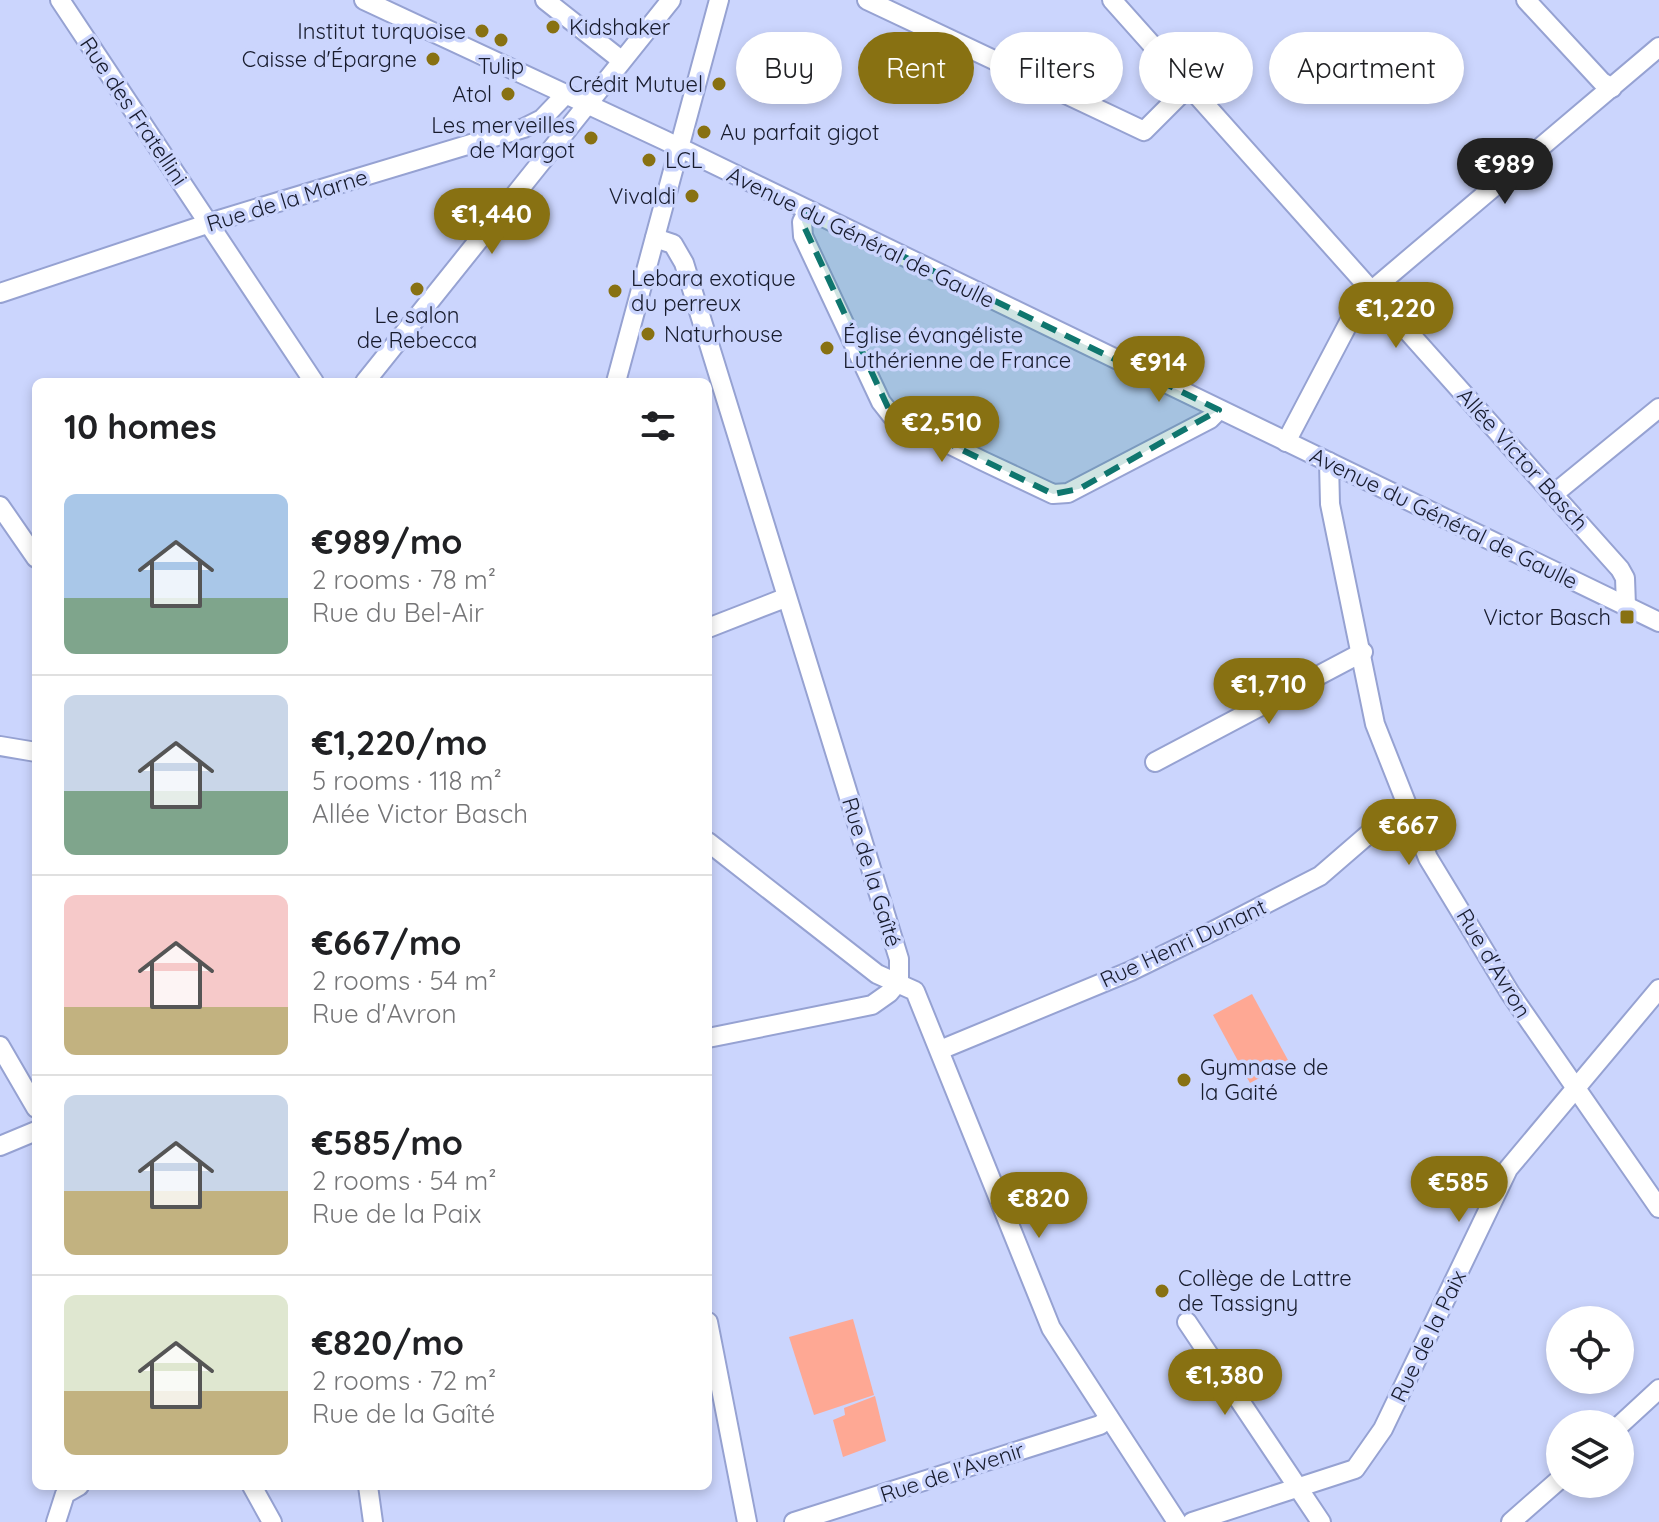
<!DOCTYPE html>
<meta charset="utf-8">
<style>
:root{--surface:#fff;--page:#f2f2f2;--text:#202124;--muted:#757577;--line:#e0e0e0;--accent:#887112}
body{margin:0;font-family:Quicksand,sans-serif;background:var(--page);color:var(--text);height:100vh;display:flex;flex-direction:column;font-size:30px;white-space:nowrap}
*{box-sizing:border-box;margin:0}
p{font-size:26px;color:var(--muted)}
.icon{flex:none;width:44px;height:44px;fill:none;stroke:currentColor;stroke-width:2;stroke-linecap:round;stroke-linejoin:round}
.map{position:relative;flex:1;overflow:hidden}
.details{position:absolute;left:32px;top:378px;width:680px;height:1112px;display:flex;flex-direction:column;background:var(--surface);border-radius:12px;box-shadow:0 4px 12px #0003}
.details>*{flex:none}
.guide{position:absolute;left:736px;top:32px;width:760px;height:72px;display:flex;gap:16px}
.buttons{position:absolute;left:1546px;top:1306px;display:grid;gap:16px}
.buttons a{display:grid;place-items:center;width:88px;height:88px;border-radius:50%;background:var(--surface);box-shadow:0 4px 12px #0003;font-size:40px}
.price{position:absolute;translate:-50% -68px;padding:0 18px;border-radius:28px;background:var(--accent);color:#fff;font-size:26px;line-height:52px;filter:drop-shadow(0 2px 4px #0008)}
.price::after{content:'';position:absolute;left:50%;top:48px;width:24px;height:18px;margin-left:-12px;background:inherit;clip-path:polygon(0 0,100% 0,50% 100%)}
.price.on{background:#222;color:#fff}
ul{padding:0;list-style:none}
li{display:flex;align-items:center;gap:24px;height:200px;padding:0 32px}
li+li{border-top:2px solid var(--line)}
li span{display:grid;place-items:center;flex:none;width:224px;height:160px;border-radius:12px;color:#555}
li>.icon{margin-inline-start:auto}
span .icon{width:96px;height:96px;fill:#fffc;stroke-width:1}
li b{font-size:34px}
h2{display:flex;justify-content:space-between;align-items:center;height:96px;padding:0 32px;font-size:34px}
.tag{padding:0 28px;border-radius:36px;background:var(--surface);box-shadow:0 4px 12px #0003;font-size:28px;line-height:72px}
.tag.on{background:var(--accent);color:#fff}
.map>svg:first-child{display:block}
.green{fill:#fea894}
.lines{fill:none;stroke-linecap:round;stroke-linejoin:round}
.minor-casing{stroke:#96a2d2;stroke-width:22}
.minor{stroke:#fff;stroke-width:18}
.marked{fill:#0f766e;fill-opacity:0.2;stroke:#0f766e;stroke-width:6;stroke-dasharray:16 10;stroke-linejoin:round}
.poi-dot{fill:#887112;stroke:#cbd5fd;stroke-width:3}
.labels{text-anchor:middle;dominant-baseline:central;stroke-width:7;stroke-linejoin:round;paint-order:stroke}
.poi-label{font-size:22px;fill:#171b2d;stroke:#cbd5fd;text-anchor:start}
.street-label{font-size:22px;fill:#171b2d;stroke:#cbd5fd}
</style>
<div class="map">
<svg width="1659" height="1522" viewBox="0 0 1659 1522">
<rect width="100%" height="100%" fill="#cbd5fd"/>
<g class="green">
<polygon points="1252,994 1289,1062 1250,1083 1213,1015"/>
<polygon points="853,1319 874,1395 814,1415 789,1337"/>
<polygon points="875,1396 886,1441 843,1457 833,1420 845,1415 844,1408"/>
</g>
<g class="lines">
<g class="minor-casing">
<g id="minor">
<polyline points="60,0 314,382"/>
<polyline points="364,0 664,140 1659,622"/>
<polyline points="545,0 621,60"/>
<polyline points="867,0 1144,131 1190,85"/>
<polyline points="1112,0 1620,569 1625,578 1626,606"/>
<polyline points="1526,0 1602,82 1612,88"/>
<polyline points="808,210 802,222 803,236 881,402 892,416 983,461 1053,494 1068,493 1210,419 1219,410"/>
<polyline points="655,238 673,244 684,263 899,959 899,981"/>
<polyline points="0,293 222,219 524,128 542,119 565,95"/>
<polyline points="365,382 671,0"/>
<polyline points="616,382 719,0"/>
<polyline points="1286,442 1357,307 1371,291 1659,47"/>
<polyline points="1329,462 1330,504 1375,724 1428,858 1510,993 1659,1208"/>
<polyline points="1555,493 1659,408"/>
<polyline points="0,506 36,558"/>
<polyline points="708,628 785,598"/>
<polyline points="0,746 36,752"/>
<polyline points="1155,762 1363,652"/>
<polyline points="708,842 877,974 915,991 1051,1328 1177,1522"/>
<polyline points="708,1038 872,1005 889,993 899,981"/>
<polyline points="0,1046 36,1108"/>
<polyline points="940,1050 1131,971 1217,929 1320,876 1379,825 1411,814"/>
<polyline points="0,1146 36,1131"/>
<polyline points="708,1322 747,1522"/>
<polyline points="1187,1322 1321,1522"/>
<polyline points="1620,1425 1659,1389"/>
<polyline points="252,1486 272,1522"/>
<polyline points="368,1486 373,1522"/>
<polyline points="56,1522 65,1494 79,1486"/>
<polyline points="794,1522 1100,1425 1109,1418"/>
<polyline points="1192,1522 1355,1469 1383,1429 1508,1169 1659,989"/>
<polyline points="1511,1522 1560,1479"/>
</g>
</g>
<use href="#minor" class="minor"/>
</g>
<path class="marked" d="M808,210l411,200 -140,79 -26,5 -161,-78 -90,-194z"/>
<g class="poi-dot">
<circle cx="553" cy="27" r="8"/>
<circle cx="482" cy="31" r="8"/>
<circle cx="501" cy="40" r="8"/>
<circle cx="433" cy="59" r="8"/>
<circle cx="719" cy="84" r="8"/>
<circle cx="508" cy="94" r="8"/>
<circle cx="704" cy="132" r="8"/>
<circle cx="591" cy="138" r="8"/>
<circle cx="649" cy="160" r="8"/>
<circle cx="692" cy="196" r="8"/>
<circle cx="417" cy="289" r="8"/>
<circle cx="615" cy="291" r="8"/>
<circle cx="648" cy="334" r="8"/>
<circle cx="827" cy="348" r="8"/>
<rect x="1619" y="609" width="16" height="16" rx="4"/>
<circle cx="1184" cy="1080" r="8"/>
<circle cx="1162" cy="1291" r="8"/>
</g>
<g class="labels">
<g class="poi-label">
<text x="569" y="27">Kidshaker</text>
<text x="466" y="31" text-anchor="end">Institut turquoise</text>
<text x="417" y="59" text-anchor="end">Caisse d'Épargne</text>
<text x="501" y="66" text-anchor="middle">Tulip</text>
<text x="703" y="84" text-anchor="end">Crédit Mutuel</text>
<text x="492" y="94" text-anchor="end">Atol</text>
<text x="575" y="125" text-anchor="end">Les merveilles<tspan x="575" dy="25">de Margot</tspan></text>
<text x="720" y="132">Au parfait gigot</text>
<text x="665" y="160">LCL</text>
<text x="676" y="196" text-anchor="end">Vivaldi</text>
<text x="631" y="278">Lebara exotique<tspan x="631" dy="25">du perreux</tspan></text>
<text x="417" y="315" text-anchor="middle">Le salon<tspan x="417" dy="25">de Rebecca</tspan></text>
<text x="664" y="334">Naturhouse</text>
<text x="843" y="335">Église évangéliste<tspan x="843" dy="25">Luthérienne de France</tspan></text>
<text x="1611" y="617" text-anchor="end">Victor Basch</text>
<text x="1200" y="1067">Gymnase de<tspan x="1200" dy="25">la Gaité</tspan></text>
<text x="1178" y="1278">Collège de Lattre<tspan x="1178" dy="25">de Tassigny</tspan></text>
</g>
<g class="street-label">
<text transform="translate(134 111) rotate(56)">Rue des Fratellini</text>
<text transform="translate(287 200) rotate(-17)">Rue de la Marne</text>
<text transform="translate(861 237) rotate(26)">Avenue du Général de Gaulle</text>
<text transform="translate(1523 459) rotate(48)">Allée Victor Basch</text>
<text transform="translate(1444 518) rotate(26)">Avenue du Général de Gaulle</text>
<text transform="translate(872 872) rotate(73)">Rue de la Gaîté</text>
<text transform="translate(1183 943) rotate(-25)">Rue Henri Dunant</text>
<text transform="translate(1494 963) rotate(59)">Rue d'Avron</text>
<text transform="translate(1428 1336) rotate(-64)">Rue de la Paix</text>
<text transform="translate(952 1472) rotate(-18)">Rue de l'Avenir</text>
</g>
</g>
</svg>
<div class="buttons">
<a><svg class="icon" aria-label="locate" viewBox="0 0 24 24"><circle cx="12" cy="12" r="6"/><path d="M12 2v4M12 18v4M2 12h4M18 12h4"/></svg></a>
<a><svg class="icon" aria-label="layers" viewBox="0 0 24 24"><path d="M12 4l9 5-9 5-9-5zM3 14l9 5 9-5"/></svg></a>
</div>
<b class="price on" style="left:1505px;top:206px">€989</b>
<b class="price" style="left:492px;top:256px">€1,440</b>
<b class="price" style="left:1396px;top:350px">€1,220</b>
<b class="price" style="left:1159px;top:404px">€914</b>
<b class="price" style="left:942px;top:464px">€2,510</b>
<b class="price" style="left:1269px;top:726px">€1,710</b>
<b class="price" style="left:1409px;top:867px">€667</b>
<b class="price" style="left:1459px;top:1224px">€585</b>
<b class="price" style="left:1039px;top:1240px">€820</b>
<b class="price" style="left:1225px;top:1417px">€1,380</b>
<div class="guide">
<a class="tag">Buy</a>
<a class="tag on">Rent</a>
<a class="tag">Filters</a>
<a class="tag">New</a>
<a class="tag">Apartment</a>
</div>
<section class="details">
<h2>10 homes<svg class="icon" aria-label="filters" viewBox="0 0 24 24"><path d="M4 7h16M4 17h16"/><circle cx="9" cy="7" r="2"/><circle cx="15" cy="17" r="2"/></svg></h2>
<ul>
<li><span style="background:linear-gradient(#a9c7e8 65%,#7fa58c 0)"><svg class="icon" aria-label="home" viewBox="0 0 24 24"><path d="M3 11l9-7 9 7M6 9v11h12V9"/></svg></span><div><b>€989/mo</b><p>2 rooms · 78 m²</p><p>Rue du Bel-Air</p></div></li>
<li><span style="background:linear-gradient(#c9d6e8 60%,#7fa58c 0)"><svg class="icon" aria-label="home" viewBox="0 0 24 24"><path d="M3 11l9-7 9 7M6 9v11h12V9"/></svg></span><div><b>€1,220/mo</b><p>5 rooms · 118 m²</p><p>Allée Victor Basch</p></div></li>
<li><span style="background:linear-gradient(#f6c9c9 70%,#c2b280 0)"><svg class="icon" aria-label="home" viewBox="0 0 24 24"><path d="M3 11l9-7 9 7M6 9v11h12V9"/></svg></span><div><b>€667/mo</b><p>2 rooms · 54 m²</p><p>Rue d'Avron</p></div></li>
<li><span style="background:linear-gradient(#c9d6e8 60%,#c2b280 0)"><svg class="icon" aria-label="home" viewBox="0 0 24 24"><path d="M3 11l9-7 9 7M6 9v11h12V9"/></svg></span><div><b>€585/mo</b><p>2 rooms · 54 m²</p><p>Rue de la Paix</p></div></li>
<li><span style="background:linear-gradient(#dfe7d0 60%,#c2b280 0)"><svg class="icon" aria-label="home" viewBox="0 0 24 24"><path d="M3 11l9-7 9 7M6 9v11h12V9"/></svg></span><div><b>€820/mo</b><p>2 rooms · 72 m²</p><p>Rue de la Gaîté</p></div></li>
</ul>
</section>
</div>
